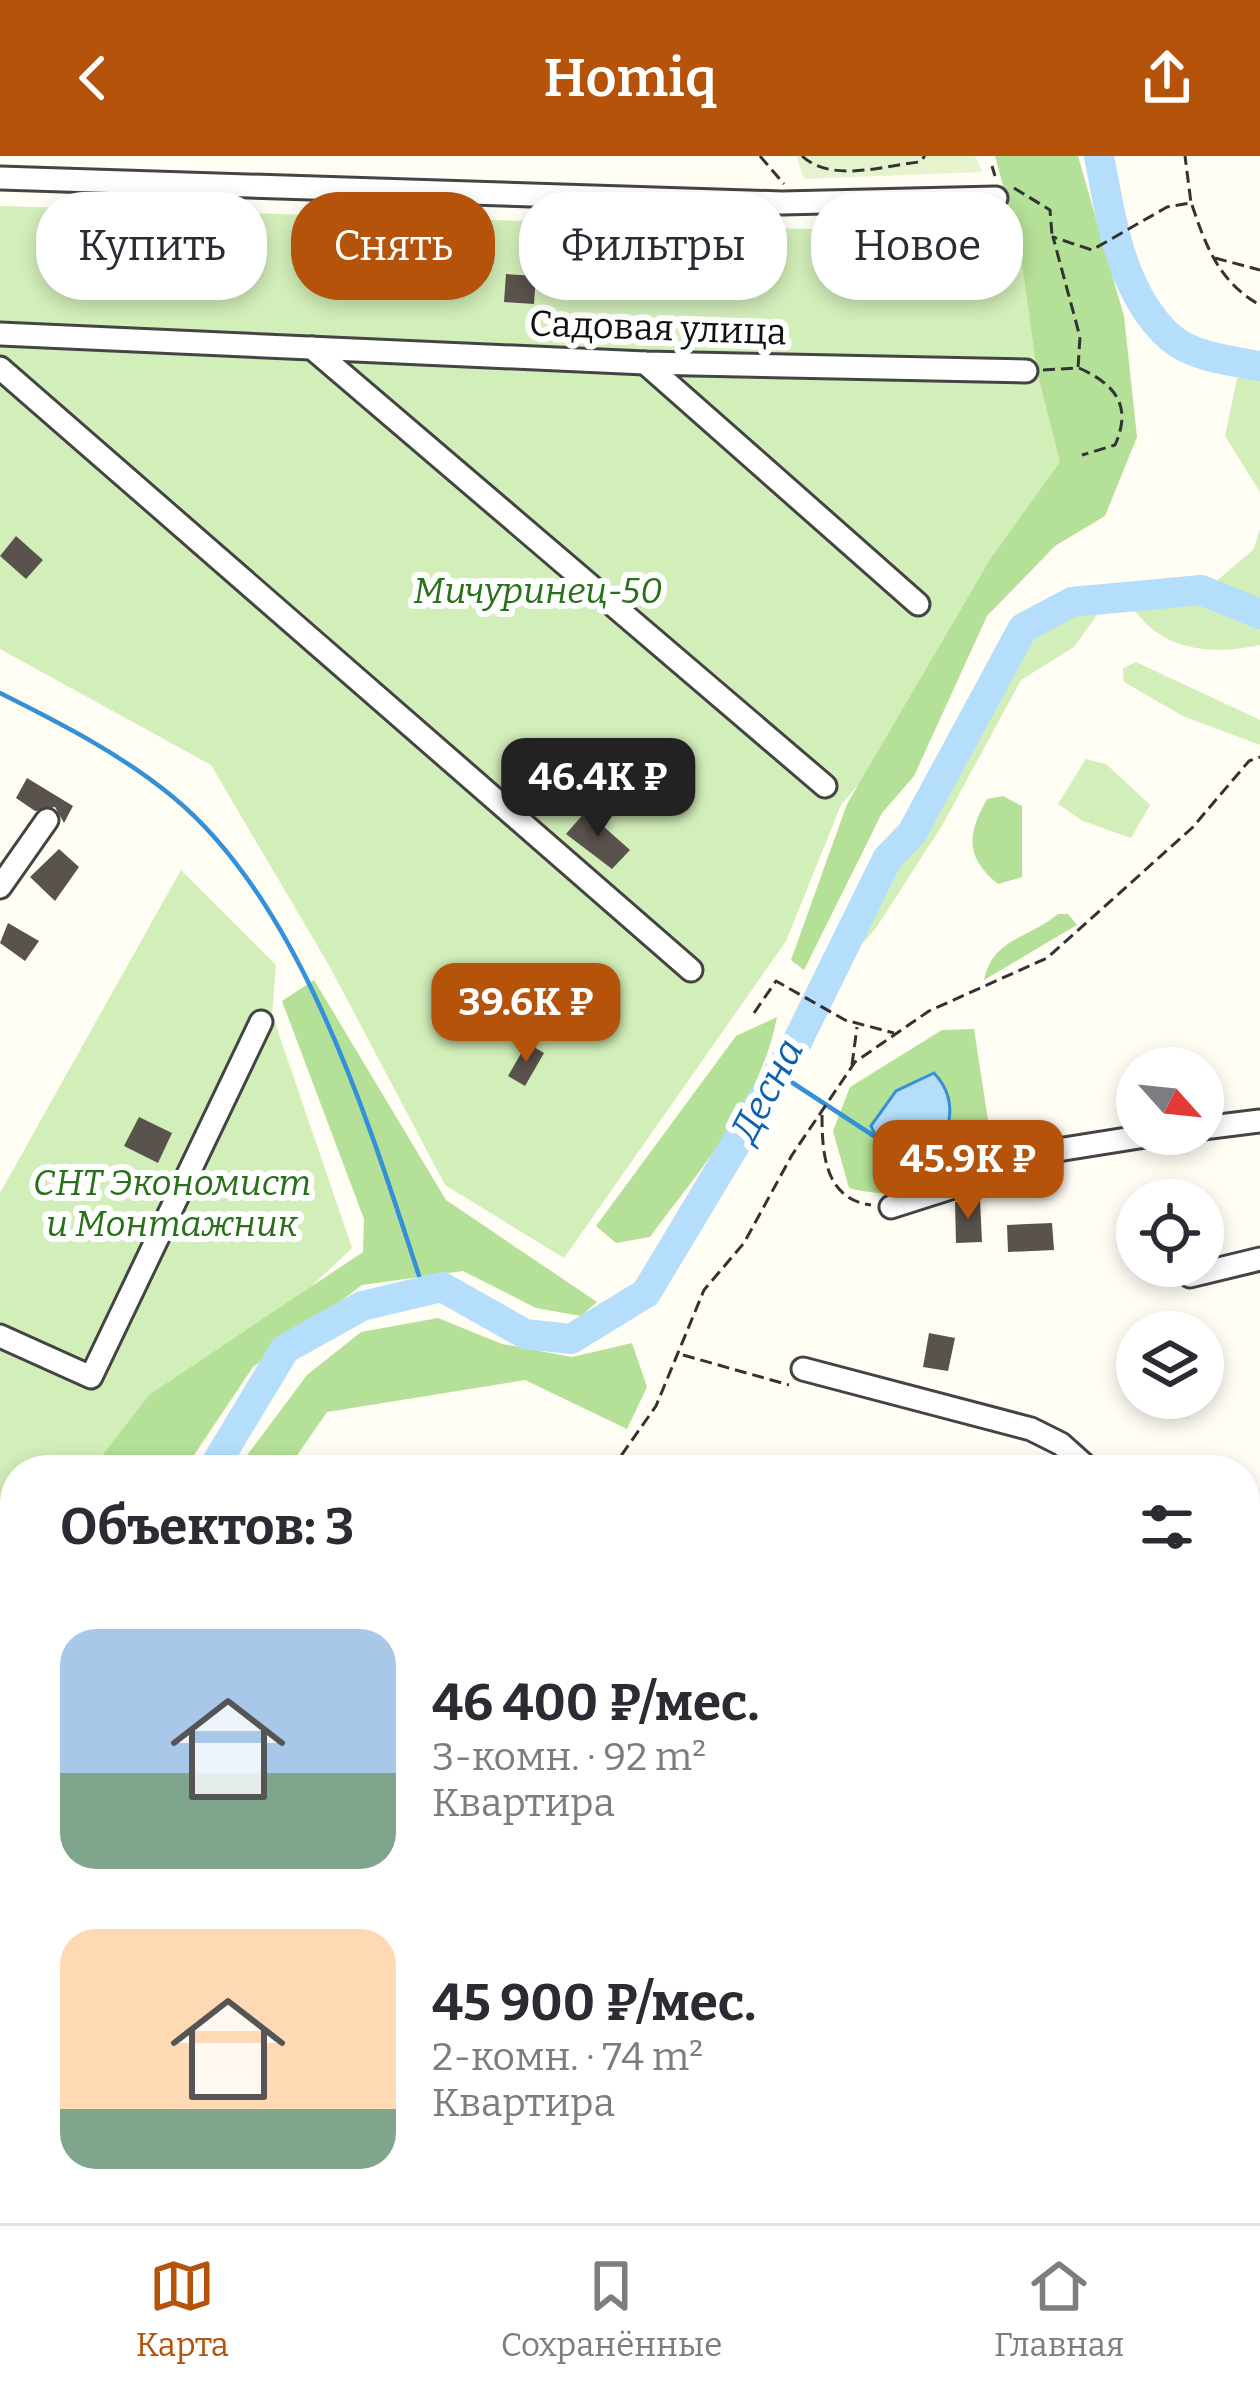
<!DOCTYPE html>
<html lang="ru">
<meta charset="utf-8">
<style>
:root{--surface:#fff;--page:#f2f2f3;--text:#2b2b33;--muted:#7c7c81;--line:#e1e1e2;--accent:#b45309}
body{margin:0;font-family:Bitter,serif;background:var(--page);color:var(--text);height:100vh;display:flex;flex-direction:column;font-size:45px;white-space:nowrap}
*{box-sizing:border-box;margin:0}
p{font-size:39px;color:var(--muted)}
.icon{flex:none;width:66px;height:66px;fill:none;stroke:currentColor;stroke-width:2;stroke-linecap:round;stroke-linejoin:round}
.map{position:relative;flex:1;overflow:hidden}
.panel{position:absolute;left:0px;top:1299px;width:1260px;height:768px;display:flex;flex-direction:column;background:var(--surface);border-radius:48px 48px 0 0;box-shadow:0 6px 18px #0003}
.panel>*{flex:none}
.guide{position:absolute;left:36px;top:36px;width:1188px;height:108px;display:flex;gap:24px}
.needle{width:78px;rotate:117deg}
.fabs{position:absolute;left:1116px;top:891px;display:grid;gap:24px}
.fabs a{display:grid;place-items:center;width:108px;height:108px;border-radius:50%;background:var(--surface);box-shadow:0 6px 18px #0003;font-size:60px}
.price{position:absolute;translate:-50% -102px;padding:0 27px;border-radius:24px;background:var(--accent);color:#fff;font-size:39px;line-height:78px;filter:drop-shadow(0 3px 6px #0008)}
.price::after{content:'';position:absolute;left:50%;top:72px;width:36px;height:27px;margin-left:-18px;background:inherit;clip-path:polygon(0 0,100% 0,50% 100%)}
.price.on{background:#222;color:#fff}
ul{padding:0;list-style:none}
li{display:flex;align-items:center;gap:36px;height:300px;padding:0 60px}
li span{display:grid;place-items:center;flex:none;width:336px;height:240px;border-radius:36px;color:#555}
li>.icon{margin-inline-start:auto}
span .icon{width:144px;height:144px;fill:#fffc;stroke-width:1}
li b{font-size:51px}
h2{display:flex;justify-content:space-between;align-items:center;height:144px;padding:0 60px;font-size:51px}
.tag{padding:0 42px;border-radius:48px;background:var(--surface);box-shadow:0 6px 18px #0003;font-size:42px;line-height:108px}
.tag.on{background:var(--accent);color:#fff}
header{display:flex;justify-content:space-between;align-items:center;height:156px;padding:0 60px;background:var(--accent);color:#fff;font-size:54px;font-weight:600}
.tabs{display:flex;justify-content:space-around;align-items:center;height:168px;border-top:3px solid var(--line);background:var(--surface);font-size:33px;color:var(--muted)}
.tabs a{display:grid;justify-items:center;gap:6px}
.tabs .on{color:var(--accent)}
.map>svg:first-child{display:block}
.green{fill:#d2eeb9}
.forest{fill:#b5e097}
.pitch{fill:#e5f4cc}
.water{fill:#b4defb;stroke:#3490d9;stroke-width:3}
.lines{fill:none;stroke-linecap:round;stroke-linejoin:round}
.stream{stroke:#3490d9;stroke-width:4.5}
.river{stroke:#b4defb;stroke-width:30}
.building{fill:#5a524c}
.minor-casing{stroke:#444;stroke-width:27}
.path{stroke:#333;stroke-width:3;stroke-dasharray:12 6;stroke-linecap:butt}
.minor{stroke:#fff;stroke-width:21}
.labels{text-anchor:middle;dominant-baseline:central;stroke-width:12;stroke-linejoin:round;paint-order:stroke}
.street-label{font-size:36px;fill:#111;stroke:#fff}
.park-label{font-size:36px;font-style:italic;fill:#287019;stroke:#fff}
.water-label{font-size:39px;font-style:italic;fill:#0d62af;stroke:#fff}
</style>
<header><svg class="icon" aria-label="back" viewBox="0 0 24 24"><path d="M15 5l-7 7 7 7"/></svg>Homiq<svg class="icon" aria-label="share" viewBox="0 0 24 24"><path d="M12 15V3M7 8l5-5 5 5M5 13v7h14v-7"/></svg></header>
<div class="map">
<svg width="1260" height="2067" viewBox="0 0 1260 2067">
<rect width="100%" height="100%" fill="#fffdf4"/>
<g class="green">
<polygon points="0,50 810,73 1015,71 1080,306 889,593 841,649 786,785 564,1102 445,1029 330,811 211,609 0,493"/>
<polygon points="1238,218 1260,221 1260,336 1225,280"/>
<path d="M1260,372v117c-54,11 -100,5 -131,-42l70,-7 55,-47z"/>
<polygon points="1090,450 1100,455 1074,491 1021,524 943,668 876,772 841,812 822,812 843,772 918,679 1026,475 1071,452"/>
<polygon points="1136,506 1260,564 1260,589 1183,560 1124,526 1123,512"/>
<polygon points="1086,603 1106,608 1150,649 1131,682 1083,665 1058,648"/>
<polygon points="181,714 276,809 272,858 352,1092 177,1257 136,1314 15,1314 15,1425 0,1447 0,1037"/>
</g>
<g class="forest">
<polygon points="995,0 1078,0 1124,160 1137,281 1105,360 1055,390 987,460 914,620 882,657 804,814 791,804 847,648 991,402 1060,306 1037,215 1020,93"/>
<path d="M1003,640l19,10v71l-24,7c-33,-27 -31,-49 -11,-85z"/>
<path d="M1058,758h10l9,11 -93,55c9,-42 44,-41 74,-66z"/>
<polygon points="314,824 446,1044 597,1146 581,1160 536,1152 463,1115 362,1129 253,1211 184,1314 91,1314 149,1239 363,1096 364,1063 282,845"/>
<path d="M777,861c-16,85 -77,152 -127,220l-34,6 -20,-17 140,-190z"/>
<path d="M974,873l20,130c-49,22 -91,44 -145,29l-16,-57 17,-44 92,-57z"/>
<polygon points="438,1162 502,1188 572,1201 632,1187 647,1231 627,1273 525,1224 327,1256 287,1314 236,1314 307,1219 361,1176"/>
<polygon points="1250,1755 1260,1756 1260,2039 1245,2039"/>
<polygon points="421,2052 1048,2052 1033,2067 403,2067"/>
</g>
<polygon class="pitch" points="796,0 975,0 982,16 804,23"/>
<path class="water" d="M934,917c30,32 12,66 -9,97l-37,-7 -17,-37 25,-35z"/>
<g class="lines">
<g class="stream">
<path d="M0,537c60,30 121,61 173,104 132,109 199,336 251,494"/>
<polyline points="779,918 877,982"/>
<polyline points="948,977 983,984"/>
</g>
<g class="river">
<path d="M1099,0c12,61 21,137 72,182 22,19 61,23 89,28"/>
<polyline points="212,1314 285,1193 362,1150 442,1131 525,1178 571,1183 646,1137 798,884 887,703 912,677 1023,472 1072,446 1201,434 1260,458"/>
<polyline points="0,1667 15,1639"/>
</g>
</g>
<g class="building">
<polygon points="506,118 536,120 534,148 504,146"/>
<polygon points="16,380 43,404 26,423 0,400"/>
<polygon points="27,622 73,650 64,667 55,651 35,655 16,642"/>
<polygon points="586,655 630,694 612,713 566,678"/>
<polygon points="59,693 79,711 55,745 30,721"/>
<polygon points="8,767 39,785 25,805 0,787"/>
<polygon points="527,887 544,897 525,930 508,920"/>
<polygon points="139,961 172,977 158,1007 124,990"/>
<polygon points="980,1044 982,1086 956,1087 955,1046"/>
<polygon points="1052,1067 1054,1094 1008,1096 1007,1069"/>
<polygon points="929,1177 955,1182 948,1215 923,1211"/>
</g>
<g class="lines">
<g class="minor-casing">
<g id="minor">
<polyline points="0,22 782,47 996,42"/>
<polyline points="0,178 645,207 1026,215"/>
<polyline points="312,192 825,630"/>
<polyline points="645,207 918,448"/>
<polyline points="0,212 691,814"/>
<polyline points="0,731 47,664"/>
<polyline points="1203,972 1260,965"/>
<polyline points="891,1051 960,1029 1001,1003 1158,978"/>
<polyline points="1190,1120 1260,1103"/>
<polyline points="0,1180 91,1221 261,866"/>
<polyline points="803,1213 1031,1273 1061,1288 1090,1314"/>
<polyline points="1245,1440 1260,1449"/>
</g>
</g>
<g class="path">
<polyline points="760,0 784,28"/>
<path d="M802,0c29,27 81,10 117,6l6,-6"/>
<polyline points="992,10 995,20"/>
<polyline points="1014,32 1050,54 1052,79"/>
<path d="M1192,49c14,42 28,78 68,100"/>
<polyline points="1215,102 1260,114"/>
<path d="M1079,212c38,17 53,39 36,77l-33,10"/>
<polyline points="1043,214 1078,212 1080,181 1053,81 1092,94 1167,51 1191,47 1185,0"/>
<polyline points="754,857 776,825 845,864 894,877"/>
<polyline points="852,909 857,871"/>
<path d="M822,959c0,39 3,84 49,90"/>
<polyline points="683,1199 789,1229"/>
<polyline points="611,1314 656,1250 704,1134 744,1087 792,999 855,906 929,855 1047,802 1192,672 1249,605 1260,601"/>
<polyline points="1245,1735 1260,1737"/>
<polyline points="725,2052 777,2067"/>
<polyline points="184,2067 193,2052"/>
<polyline points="351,2067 379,2052"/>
</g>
<use href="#minor" class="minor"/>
</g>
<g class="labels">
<g class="street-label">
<text transform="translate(658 172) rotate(2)">Садовая улица</text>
</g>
<g class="park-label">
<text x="538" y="435">Мичуринец-50</text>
<text x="172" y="1027">СНТ Экономист<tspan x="172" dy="41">и Монтажник</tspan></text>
</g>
<g class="water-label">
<text transform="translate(767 934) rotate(-62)">Десна</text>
</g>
</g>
</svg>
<div class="fabs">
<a><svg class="needle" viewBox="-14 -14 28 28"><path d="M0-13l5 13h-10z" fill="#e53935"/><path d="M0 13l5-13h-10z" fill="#7c7c81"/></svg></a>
<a><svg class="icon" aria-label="locate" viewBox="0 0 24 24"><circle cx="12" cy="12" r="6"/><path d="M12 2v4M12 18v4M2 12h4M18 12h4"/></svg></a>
<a><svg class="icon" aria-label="layers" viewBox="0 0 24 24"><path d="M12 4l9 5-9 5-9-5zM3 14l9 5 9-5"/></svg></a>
</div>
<b class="price on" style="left:598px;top:684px">46.4K ₽</b>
<b class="price" style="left:526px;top:909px">39.6K ₽</b>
<b class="price" style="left:968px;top:1066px">45.9K ₽</b>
<div class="guide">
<a class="tag">Купить</a>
<a class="tag on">Снять</a>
<a class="tag">Фильтры</a>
<a class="tag">Новое</a>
</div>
<section class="panel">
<h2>Объектов: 3<svg class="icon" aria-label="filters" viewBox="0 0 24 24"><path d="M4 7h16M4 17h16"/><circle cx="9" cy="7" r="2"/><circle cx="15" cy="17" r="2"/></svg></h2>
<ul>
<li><span style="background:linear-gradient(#a9c7e8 60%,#7fa58c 0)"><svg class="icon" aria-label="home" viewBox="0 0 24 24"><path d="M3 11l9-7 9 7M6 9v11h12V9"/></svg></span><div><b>46 400 ₽/мес.</b><p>3-комн. · 92 m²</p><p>Квартира</p></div></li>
<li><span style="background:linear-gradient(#ffd9b3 75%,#7fa58c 0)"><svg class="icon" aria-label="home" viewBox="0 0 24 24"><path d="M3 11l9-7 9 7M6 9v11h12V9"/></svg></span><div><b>45 900 ₽/мес.</b><p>2-комн. · 74 m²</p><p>Квартира</p></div></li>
</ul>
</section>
</div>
<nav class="tabs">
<a class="on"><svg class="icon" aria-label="map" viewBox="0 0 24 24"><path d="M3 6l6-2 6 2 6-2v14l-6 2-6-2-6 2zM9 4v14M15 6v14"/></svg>Карта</a>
<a><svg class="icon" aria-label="saved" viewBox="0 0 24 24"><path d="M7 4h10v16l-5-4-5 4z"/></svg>Сохранённые</a>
<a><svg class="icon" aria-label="home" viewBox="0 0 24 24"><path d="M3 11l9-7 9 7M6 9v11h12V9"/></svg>Главная</a>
</nav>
